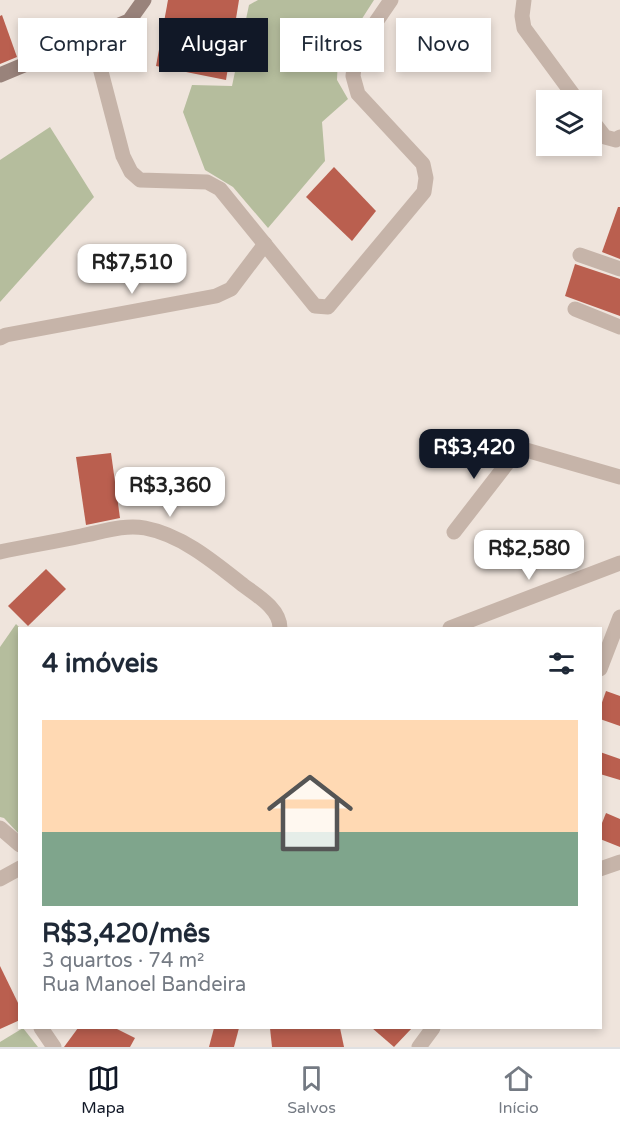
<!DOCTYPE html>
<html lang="pt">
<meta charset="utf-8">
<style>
:root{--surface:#fff;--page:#f2f2f3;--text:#1f2937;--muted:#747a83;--line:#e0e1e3;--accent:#111827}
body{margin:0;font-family:"Varela Round",sans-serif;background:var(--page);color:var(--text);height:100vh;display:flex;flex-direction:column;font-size:22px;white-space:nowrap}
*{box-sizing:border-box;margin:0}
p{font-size:20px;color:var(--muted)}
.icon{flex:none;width:33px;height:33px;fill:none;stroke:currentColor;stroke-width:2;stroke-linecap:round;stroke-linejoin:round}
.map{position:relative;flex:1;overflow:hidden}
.details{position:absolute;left:18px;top:627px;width:584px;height:402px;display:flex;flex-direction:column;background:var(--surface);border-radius:0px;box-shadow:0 3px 9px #0003}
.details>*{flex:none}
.guide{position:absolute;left:18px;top:18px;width:585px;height:54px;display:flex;gap:12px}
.fabs{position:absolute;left:536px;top:90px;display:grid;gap:12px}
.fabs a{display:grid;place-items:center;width:66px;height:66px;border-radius:0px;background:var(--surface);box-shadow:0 3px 9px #0003;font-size:30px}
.price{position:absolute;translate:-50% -51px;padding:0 14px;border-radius:12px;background:#fff;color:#222;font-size:20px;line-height:39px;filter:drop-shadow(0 2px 3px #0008)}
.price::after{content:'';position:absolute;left:50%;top:36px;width:18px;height:14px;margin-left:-9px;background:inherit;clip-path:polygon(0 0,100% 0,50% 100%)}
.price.selected{background:var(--accent);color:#fff}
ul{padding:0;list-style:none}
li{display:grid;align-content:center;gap:12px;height:318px;padding:0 24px}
li span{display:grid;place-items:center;height:186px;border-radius:0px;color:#555}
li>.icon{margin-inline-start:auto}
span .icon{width:108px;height:108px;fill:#fffc;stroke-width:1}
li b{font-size:26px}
h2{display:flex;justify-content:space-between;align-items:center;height:72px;padding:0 24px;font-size:26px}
.pill{padding:0 21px;border-radius:0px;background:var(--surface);box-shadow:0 3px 9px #0003;font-size:21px;line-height:54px}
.pill.selected{background:var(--accent);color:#fff}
.menu{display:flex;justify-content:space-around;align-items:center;height:84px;border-top:2px solid var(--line);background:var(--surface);font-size:16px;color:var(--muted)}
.menu a{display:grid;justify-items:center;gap:3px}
.menu .selected{color:var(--accent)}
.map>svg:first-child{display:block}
.green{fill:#b5bd9d}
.building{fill:#ba5f4f}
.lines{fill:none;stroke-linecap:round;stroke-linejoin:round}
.minor{stroke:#c6b4a9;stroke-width:15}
.secondary{stroke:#99837b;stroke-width:15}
</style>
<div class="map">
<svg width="620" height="1047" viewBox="0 0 620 1047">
<rect width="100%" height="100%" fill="#efe4dc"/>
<g class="green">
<polygon points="258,0 374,0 338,56 337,80 348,99 322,122 325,161 268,228 233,187 205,170 183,112 192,85 232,86 249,5"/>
<polygon points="50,127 94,197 0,302 0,160"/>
<polygon points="16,624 20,628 19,834 4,818 0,817 0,647"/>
<polygon points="23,1028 38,1047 0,1047 0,1042"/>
</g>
<g class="building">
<polygon points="168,0 239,0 226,80 156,66"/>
<polygon points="2,15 17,57 0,64 0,16"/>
<polygon points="334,167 376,211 352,241 306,197"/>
<polygon points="618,207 620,207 620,259 602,252"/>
<polygon points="575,264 620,279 620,316 565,296"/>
<polygon points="111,453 120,518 86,525 76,457"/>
<polygon points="46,569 66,589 28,626 8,606"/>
<polygon points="606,691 620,696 620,726 600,719 600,708"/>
<polygon points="600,752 620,759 620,780 600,774"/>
<polygon points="606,813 620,819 620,847 600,839 600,828"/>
<polygon points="0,966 20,1007 20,1020 0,1029"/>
<polygon points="78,1028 115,1028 135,1038 130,1047 64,1047"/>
<polygon points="214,1028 239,1028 234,1047 209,1047"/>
<polygon points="270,1028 340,1028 344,1047 272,1047"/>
<polygon points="372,1028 412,1028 394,1047"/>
</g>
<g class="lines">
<g class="minor">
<polyline points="524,0 522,16 524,28 577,100"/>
<polyline points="92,37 123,156 131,172 140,180 207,182 220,189 315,306 328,307 424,192 426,178 423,164 358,94 353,76 355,59 365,38 391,0"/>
<polyline points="591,119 605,137 616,140 620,137"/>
<polyline points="580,255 620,269"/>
<polyline points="575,309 620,327"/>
<polyline points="0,338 6,335 216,296 231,289 265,244"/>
<polyline points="474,440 519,448 620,477"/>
<polyline points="454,532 519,448"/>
<path d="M0,552c27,-6 54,-10 81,-16 21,-4 43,-12 64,-8 37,7 69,34 98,57 15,11 37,24 37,43"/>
<polyline points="450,628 620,563"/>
<polyline points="600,669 620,617"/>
<polyline points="0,828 20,845"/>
<polyline points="600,869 620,862"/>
<polyline points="0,879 20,868"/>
<polyline points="41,1028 54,1047"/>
<polyline points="419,1047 433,1028"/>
</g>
<polyline class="secondary" points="0,75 129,21 144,0"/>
</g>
</svg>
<div class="fabs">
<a><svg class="icon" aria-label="layers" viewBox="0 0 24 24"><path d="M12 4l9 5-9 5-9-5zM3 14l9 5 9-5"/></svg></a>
</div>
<b class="price" style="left:132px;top:295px">R$7,510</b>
<b class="price selected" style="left:474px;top:480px">R$3,420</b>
<b class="price" style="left:170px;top:518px">R$3,360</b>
<b class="price" style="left:529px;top:581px">R$2,580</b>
<div class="guide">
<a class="pill">Comprar</a>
<a class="pill selected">Alugar</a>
<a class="pill">Filtros</a>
<a class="pill">Novo</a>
</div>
<section class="details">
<h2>4 imóveis<svg class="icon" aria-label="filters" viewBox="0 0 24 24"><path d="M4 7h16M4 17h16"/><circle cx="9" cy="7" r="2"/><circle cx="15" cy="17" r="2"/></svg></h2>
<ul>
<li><span style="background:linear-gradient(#ffd9b3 60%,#7fa58c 0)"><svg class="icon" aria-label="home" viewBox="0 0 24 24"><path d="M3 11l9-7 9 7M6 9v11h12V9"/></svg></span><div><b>R$3,420/mês</b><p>3 quartos · 74 m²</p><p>Rua Manoel Bandeira</p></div></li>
</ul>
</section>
</div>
<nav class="menu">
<a class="selected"><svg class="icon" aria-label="map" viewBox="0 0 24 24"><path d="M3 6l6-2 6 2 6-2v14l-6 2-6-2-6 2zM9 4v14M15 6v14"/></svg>Mapa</a>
<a><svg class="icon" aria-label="saved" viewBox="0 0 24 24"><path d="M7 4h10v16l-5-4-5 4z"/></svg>Salvos</a>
<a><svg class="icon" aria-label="home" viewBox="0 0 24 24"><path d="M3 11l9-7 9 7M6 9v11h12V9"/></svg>Início</a>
</nav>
